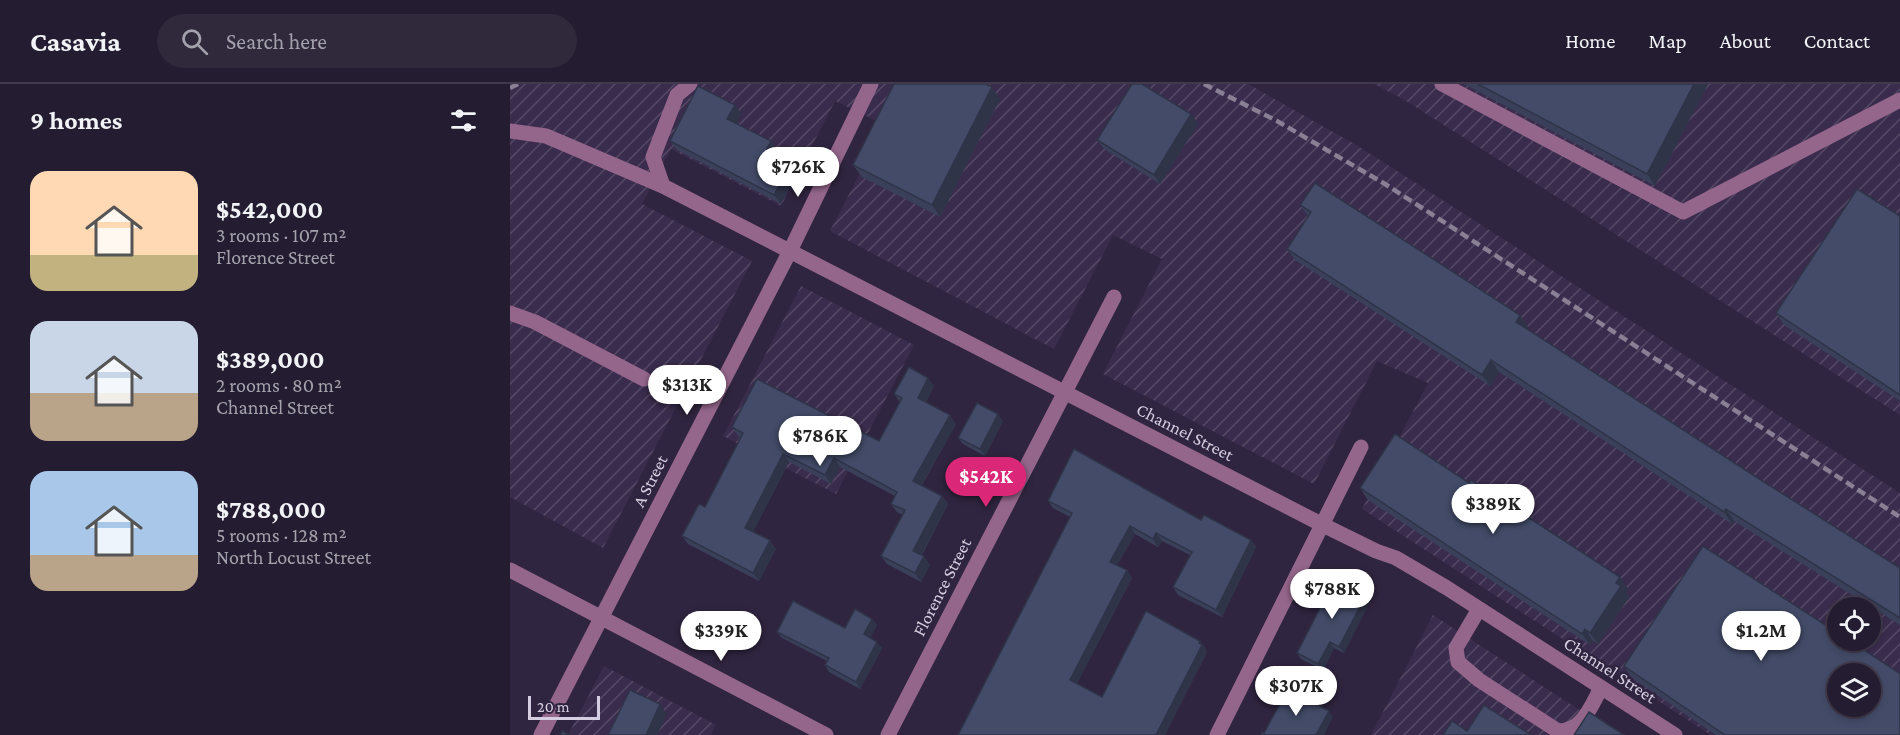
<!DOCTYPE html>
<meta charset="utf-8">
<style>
:root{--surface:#241c30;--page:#30293c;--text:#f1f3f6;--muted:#a3a1ab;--line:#413a4c;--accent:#db2777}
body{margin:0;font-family:"Crimson Pro",serif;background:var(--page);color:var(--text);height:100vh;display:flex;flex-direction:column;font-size:22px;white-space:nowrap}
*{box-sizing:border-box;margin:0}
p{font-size:20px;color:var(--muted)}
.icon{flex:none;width:33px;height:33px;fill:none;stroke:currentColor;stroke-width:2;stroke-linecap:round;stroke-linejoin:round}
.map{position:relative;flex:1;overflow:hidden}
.panel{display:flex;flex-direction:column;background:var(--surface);width:510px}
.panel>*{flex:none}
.tools{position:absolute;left:1317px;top:513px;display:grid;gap:12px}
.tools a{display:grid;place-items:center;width:54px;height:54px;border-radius:50%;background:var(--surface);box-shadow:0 3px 9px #0003,0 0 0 2px var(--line);font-size:30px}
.scale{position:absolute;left:18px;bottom:15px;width:72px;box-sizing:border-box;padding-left:6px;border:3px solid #d5cee0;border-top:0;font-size:16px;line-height:21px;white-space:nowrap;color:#d5cee0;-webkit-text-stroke:4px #302540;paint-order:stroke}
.price{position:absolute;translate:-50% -51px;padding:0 14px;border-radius:21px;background:#fff;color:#222;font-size:20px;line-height:39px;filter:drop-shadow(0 2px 3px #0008)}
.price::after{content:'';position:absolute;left:50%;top:36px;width:18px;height:14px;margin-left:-9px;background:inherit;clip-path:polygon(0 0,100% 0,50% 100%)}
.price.on{background:var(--accent);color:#fff}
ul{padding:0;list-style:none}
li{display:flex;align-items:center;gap:18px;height:150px;padding:0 30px}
li span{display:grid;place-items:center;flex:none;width:168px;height:120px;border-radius:18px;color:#555}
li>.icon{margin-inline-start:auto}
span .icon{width:72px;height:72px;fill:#fffc;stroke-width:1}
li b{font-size:26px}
h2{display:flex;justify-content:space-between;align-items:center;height:72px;padding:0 30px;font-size:26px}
header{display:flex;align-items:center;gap:36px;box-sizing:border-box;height:84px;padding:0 30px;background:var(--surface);border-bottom:2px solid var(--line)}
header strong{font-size:28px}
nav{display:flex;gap:33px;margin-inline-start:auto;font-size:21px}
.search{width:420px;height:54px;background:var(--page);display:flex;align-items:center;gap:15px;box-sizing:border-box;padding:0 21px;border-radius:33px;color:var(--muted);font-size:22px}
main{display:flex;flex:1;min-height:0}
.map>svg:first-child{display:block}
.industrial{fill:url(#industrial-furrows);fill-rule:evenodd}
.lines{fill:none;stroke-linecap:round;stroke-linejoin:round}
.minor{stroke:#95668c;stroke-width:15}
.rail{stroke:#898096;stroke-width:4.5;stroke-dasharray:9 4.5;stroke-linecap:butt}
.wall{fill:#3a4059}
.shaded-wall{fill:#2f3449}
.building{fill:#434b68;stroke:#2f3449;stroke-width:1.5;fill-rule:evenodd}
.labels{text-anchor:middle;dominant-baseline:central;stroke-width:5;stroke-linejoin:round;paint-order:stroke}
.street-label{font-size:18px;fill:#d5cee0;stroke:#302540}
</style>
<header>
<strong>Casavia</strong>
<div class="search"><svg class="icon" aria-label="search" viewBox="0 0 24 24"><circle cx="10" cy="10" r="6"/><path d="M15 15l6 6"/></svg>Search here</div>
<nav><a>Home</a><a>Map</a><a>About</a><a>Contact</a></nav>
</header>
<main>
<section class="panel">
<h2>9 homes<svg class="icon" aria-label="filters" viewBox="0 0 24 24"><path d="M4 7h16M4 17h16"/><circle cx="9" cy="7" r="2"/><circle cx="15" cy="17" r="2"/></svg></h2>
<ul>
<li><span style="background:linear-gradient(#ffd9b3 70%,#c2b280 0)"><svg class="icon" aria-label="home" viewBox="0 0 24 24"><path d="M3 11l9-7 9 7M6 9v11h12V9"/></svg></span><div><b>$542,000</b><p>3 rooms · 107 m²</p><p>Florence Street</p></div></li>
<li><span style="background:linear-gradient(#c9d6e8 60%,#b9a48a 0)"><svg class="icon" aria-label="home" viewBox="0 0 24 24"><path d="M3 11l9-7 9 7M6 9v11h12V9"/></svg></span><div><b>$389,000</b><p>2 rooms · 80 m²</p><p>Channel Street</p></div></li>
<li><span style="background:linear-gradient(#a9c7e8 70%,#b9a48a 0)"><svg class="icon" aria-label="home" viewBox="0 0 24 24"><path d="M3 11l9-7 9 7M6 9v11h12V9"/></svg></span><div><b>$788,000</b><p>5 rooms · 128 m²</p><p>North Locust Street</p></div></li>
</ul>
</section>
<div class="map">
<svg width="1390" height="651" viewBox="0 0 1390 651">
<defs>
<pattern id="industrial-furrows" width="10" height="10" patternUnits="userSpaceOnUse" patternTransform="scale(1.5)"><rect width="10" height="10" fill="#3a2c4d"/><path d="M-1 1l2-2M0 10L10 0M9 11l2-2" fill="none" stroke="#564966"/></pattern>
</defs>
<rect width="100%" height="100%" fill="#302540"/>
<g class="industrial">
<path d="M0,0h738l110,62 542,347v242h-189l-349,-226 66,-126 -51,-22 -63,123 -211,-110 59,-115 -49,-24 -59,114 -224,-118 55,-106 -50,-24 -54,105 -110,-57 -29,55 110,57 -149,287 -93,-51zM1328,524h32v32h-32zM1328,590h32v32h-32z"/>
<polygon points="864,0 1390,0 1390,331 893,15"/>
<polygon points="291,202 404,261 326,410 213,352"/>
<polygon points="923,531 1108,651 861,651"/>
<polygon points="94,582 206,641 201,651 58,651"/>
</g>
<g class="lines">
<g class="minor">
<polyline points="932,0 1173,128 1390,16"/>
<polyline points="0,47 36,52 153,102 813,441 866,467 886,474 937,504 1165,651"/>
<polyline points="153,102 143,73 167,11 180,0"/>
<polyline points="0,229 25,238 134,295"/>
<polyline points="0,486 316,651"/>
<path d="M969,525l-23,39 2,14 21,18 79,51c25,0 33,-25 43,-43"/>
<polyline points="31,651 280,167 361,0"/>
<polyline points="378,651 604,213"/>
<polyline points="707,651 851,363"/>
</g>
<g class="rail">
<polyline points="694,0 767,37 875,100 1390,433"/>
<polyline points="0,4 8,0"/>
</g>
</g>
<g class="wall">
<polygon points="954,0 1198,0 1145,102"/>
<polygon points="490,15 430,133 352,93 343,81"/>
<polygon points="225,21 231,30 226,39 261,57 268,67 264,73 280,81 286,90 271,120 167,66 160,57"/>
<polygon points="688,40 650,100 594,65 587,56"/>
<polygon points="790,121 1018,243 1017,245 1254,398 1390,484 1390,541 1224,437 1222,440 989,288 980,302 785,176 777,165 798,132"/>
<polygon points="1390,132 1390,317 1274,241 1266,229"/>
<polygon points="424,302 416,318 446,340 412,401 432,412 438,420 412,471 420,481 411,498 377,480 371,472 393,431 387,428 381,420 385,412 330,383 321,400 279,378 243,448 266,465 249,497 178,460 172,452 195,423 231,353 228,352 222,343 369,357 390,318 384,310"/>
<polygon points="493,337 475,372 453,360 448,354"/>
<polygon points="959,399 1110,493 1118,505 1116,508 1119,513 1088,560 1083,557 1080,561 858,416 850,404"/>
<polygon points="538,417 691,436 741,456 746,463 712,533 668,511 663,503 680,471 652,457 648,463 625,450 607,481 617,486 622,494 567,599 592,613 696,564 695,565 697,568 655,651 448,651 560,433 543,424"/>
<polygon points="861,515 834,569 824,564 813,586 791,575 787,569"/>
<polygon points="362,535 367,541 360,554 372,564 350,605 319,588 315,581 317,577 272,554 267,548 335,544"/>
<polygon points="1114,582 1389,589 1390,651 1206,651 1122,594"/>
</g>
<g class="shaded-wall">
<polygon points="1184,0 1198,0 1145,102 1137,90"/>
<polygon points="482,3 490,15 430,133 422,121"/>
<polygon points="225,21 231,30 224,44 217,35"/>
<polygon points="681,30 688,40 650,100 644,91"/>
<polygon points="261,57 268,67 262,78 255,68"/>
<polygon points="280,81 286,90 271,120 264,111"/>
<polygon points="1010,231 1018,243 1014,249 1006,238"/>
<polygon points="981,276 989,288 980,302 972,291"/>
<polygon points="418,294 424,302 414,322 408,314"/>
<polygon points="488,330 493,337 475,372 470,365"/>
<polygon points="440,331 446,340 409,405 403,397"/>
<polygon points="273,370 279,378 241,452 235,444"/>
<polygon points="324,374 330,383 321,400 315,391"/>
<polygon points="432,412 438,420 409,475 403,467"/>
<polygon points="1216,425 1224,437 1222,440 1214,428"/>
<polygon points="620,442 625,450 605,485 600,478"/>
<polygon points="646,449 652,457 648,463 643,455"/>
<polygon points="260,456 266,465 249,497 243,489"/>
<polygon points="741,456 746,463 712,533 706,526"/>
<polygon points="414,472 420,481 411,498 405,489"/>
<polygon points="617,486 622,494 565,603 560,596"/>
<polygon points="1110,493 1118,505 1116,508 1119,513 1088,560 1080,549 1106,499"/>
<polygon points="857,509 861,515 834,569 829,563"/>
<polygon points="362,535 367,541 359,557 354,550"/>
<polygon points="1075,545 1083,557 1080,561 1072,550"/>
<polygon points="690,557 696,564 695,565 697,568 655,651 646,651"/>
<polygon points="367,558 372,564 350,605 346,598"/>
<polygon points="820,558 824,564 813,586 808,580"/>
<polygon points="150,620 157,630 147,651 136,651"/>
<polygon points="819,627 823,633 814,651 806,651"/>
</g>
<g class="building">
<polygon points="384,0 476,0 482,3 422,121 343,81"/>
<polygon points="622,0 632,0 681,30 644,91 587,56"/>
<polygon points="968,0 1184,0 1137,90"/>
<polygon points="188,2 225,21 217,35 261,57 255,68 280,81 264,111 160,57"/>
<polygon points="805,99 1010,231 1006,238 1254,398 1390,484 1390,534 1216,425 1214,428 981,276 972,291 777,165 801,128 790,121"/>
<polygon points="1347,105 1390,132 1390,311 1266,229"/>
<polygon points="399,283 418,294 408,314 440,331 403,397 432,412 403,467 414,472 405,489 371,472 395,426 381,420 387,408 324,374 315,391 273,370 235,444 260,456 243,489 172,452 189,420 195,423 233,349 222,343 247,295 369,357 392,314 384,310"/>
<polygon points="467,319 488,330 470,365 448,354"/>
<polygon points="885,350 959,399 961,396 1110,493 1106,499 1111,502 1080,549 1075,545 1072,550 850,404"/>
<polygon points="564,365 691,436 694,431 741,456 706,526 663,503 682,468 646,449 643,455 620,442 600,478 617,486 560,596 592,613 636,527 690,557 689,559 692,561 646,651 448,651 562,429 538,417"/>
<path d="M1193,462l135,87v7h11l50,33h1v62h-175l-101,-69zM1328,590h32v32h-32z"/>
<polygon points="826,493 857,509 829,563 820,558 808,580 787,569"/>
<polygon points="283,517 335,544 345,525 362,535 354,550 367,558 346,598 315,581 319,574 267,548"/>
<polygon points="778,605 819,627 806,651 751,651 752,648 754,649"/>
<polygon points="120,606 150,620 136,651 98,651"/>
<polygon points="974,621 1021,651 933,651 942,637 957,647"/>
<polygon points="1079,628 1114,651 1064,651"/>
<polygon points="52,647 60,651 51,651"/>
</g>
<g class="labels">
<g class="street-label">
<text transform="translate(675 348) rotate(27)">Channel Street</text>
<text transform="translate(140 397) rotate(-63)">A Street</text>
<text transform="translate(432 503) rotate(-63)">Florence Street</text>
<text transform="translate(1100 586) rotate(33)">Channel Street</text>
</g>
</g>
</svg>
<div class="tools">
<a><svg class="icon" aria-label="locate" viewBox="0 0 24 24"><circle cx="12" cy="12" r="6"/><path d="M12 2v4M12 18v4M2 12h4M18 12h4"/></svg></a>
<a><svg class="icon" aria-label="layers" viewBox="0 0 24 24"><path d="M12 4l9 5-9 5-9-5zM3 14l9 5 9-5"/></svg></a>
</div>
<div class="scale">20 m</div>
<b class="price" style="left:288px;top:114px">$726K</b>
<b class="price" style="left:177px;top:332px">$313K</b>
<b class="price" style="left:310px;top:383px">$786K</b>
<b class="price on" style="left:476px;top:424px">$542K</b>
<b class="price" style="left:983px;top:451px">$389K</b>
<b class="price" style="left:822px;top:536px">$788K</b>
<b class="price" style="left:211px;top:578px">$339K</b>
<b class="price" style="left:1251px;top:578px">$1.2M</b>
<b class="price" style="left:786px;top:633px">$307K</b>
</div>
</main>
